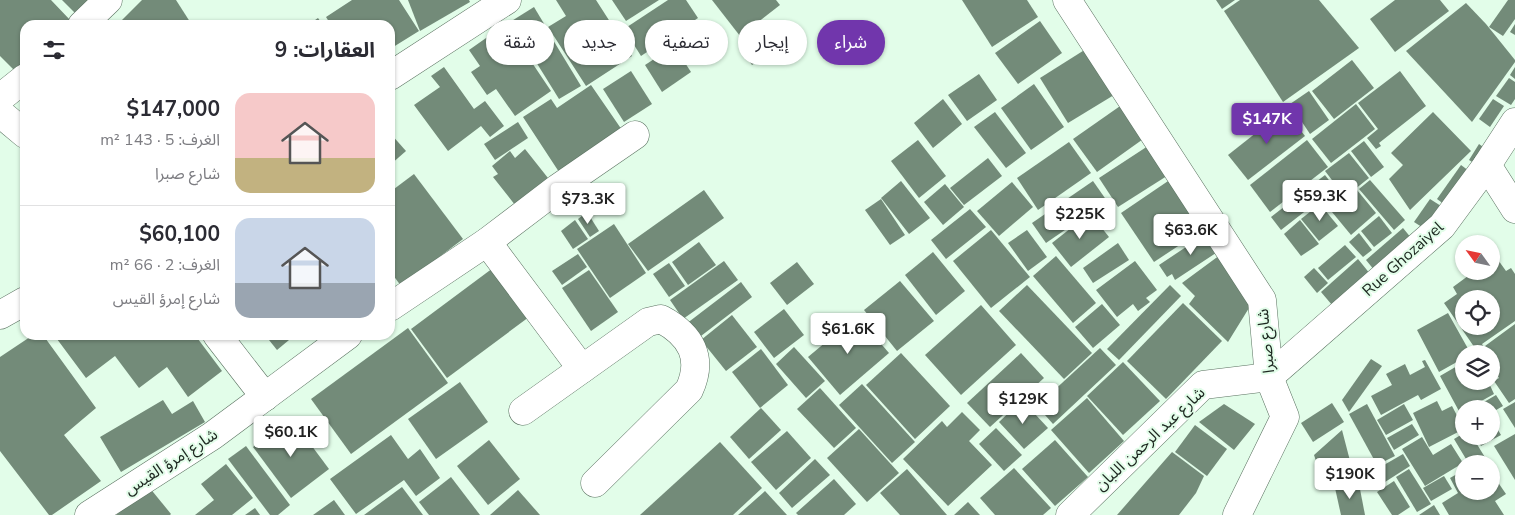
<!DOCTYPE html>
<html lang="ar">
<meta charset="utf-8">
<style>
:root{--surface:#fff;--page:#f2f2f3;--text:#2b2b33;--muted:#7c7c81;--line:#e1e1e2;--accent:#7136ac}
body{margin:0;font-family:"Nunito Sans","Noto Sans Arabic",sans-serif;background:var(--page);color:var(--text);direction:rtl;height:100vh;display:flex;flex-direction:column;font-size:19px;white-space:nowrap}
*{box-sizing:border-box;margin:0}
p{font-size:16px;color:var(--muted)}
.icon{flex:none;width:28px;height:28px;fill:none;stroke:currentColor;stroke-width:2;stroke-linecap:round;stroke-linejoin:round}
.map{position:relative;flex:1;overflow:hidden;direction:ltr}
.details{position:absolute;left:20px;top:20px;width:375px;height:320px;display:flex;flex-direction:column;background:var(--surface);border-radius:15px;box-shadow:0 1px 4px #0004;direction:rtl}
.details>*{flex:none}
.guide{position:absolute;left:410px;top:20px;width:475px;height:45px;direction:rtl;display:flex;gap:10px}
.needle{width:32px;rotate:303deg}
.controls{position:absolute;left:1455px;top:235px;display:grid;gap:10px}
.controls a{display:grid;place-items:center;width:45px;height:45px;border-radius:50%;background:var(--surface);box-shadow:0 1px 4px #0004;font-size:25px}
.price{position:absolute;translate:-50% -42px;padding:0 11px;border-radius:5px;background:#fff;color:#222;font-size:16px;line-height:32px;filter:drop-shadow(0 1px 2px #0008)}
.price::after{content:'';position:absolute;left:50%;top:30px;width:15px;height:11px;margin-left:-8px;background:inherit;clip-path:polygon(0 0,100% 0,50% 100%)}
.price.active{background:var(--accent);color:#fff}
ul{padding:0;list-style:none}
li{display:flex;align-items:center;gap:15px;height:125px;padding:0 20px}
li+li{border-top:1px solid var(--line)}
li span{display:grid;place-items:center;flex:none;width:140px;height:100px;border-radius:15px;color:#555}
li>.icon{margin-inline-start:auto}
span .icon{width:60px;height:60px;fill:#fffc;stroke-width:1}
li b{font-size:21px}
h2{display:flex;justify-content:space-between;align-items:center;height:60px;padding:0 20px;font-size:21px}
.tag{padding:0 18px;border-radius:22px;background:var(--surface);box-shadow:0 1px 4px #0004;font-size:18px;line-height:45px}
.tag.active{background:var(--accent);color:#fff}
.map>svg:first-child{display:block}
.building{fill:#738b79;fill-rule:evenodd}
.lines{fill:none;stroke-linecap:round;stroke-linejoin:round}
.minor-casing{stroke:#5b7261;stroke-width:29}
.minor{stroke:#fff;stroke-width:28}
.labels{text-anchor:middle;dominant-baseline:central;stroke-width:4;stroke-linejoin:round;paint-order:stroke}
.street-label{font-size:16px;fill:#1c261f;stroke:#e2fde9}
</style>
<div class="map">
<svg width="1515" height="515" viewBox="0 0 1515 515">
<rect width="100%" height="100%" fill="#e2fde9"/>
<g class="building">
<polygon points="0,0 51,0 71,21 66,25 25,25 25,64 16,72 0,56"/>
<polygon points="62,0 93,0 76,14"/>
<polygon points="142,0 176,0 192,25 117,25"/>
<polygon points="352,0 399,0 419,31 390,49 390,25 331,25 326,17"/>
<polygon points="408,0 469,0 470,2 420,31"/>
<polygon points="556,0 596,0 632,56 586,86 548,27 566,16"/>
<polygon points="612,0 659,0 626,21"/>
<polygon points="668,0 686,0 698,18 641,56 624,29"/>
<polygon points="712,0 776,0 780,5 740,36"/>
<polygon points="962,0 1027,0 1038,17 992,47"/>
<polygon points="1216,0 1235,0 1222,9"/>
<polygon points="1240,0 1319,0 1359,48 1283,102 1224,11"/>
<polygon points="1395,0 1440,0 1449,11 1395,52 1370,19"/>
<polygon points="1508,0 1515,0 1515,19 1503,36 1489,27"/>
<polygon points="1466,3 1486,24 1515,60 1515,62 1472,122 1406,51"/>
<polygon points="534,7 549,32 526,47 510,22"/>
<polygon points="318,18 323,25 308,25"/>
<polygon points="705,20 723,47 705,60 686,33"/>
<polygon points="1040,21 1062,53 1018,84 995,53"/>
<polygon points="506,24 551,91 515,116 496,89 487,95 471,72 480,66 469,50"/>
<polygon points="1515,24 1515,35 1510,32"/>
<polygon points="550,35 581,86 559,99 528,49"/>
<polygon points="752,37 765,57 752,65 739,46"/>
<polygon points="674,46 691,72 662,92 645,65"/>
<polygon points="1086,49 1114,95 1068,123 1040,78"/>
<polygon points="1352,60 1374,88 1334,119 1312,91"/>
<polygon points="444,67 474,109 485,101 504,126 490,137 481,126 448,151 414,105 440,87 431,76"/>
<polygon points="1515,67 1515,79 1510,75"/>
<polygon points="631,71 652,104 624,122 603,89"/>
<polygon points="1400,71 1426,106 1379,143 1381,146 1376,149 1367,138 1378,129 1358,103"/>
<polygon points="979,74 997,100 967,121 948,95"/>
<polygon points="1509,78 1515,82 1515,99 1511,105 1496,96"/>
<polygon points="1034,84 1064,127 1031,150 1001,108"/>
<polygon points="591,85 622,130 559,172 523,117 551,99 557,108"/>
<polygon points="1309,91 1329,120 1310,134 1290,104"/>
<polygon points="943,99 962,124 933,148 914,123"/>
<polygon points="1493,99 1504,106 1490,127 1479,119"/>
<polygon points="1123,104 1146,137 1097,172 1073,139"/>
<polygon points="1356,104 1375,129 1331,163 1312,139"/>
<polygon points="1285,110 1305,136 1248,180 1228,155"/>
<polygon points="995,112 1026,153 1006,168 974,127"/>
<polygon points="1433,112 1471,151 1410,210 1389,179 1403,165 1391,153"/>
<polygon points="518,122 528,138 495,160 484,144"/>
<polygon points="390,133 406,151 390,165"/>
<polygon points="918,140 946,176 919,198 891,161"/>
<polygon points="1307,140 1328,167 1270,212 1250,185"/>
<polygon points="1364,141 1384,167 1371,177 1351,151"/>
<polygon points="1069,142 1091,173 1038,210 1017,178"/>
<polygon points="1151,144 1170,174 1118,207 1099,178"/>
<polygon points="1479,144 1486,149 1477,165 1469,160"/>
<polygon points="525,149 548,178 519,210 493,177 498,174 492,166 510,151 515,158"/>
<polygon points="1349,153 1369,178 1345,197 1325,171"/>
<polygon points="988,158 1002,176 964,205 950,188"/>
<polygon points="1461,165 1469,171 1445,205 1437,199"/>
<polygon points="414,174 463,239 401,286 390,271 390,192"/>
<polygon points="1325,175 1335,188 1281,230 1271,217"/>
<polygon points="1174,177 1207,227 1154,262 1121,213"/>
<polygon points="1370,180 1405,220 1394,230 1359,189"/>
<polygon points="901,181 930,218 909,234 881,198"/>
<polygon points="1093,181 1107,201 1046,243 1032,223"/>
<polygon points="1012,182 1033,207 999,236 977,211"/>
<polygon points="945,184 964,207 943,225 924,202"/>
<polygon points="704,190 724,218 648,271 628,244"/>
<polygon points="1357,190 1376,213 1351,235 1332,212"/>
<polygon points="881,199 905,235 890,245 865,210"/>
<polygon points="1430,199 1441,206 1425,229 1414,222"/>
<polygon points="1320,204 1338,226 1319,241 1301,219"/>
<polygon points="970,209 986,227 946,259 931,240"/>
<polygon points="587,212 599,231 590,237 578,219"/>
<polygon points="1090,213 1109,237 1071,267 1052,243"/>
<polygon points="1379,216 1392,233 1374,247 1361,231"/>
<polygon points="575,220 588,239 573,249 561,231"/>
<polygon points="1300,220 1319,244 1301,256 1284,234"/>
<polygon points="614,224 646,273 610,298 577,249"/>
<polygon points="1403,228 1416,244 1379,276 1366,260"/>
<polygon points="991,230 1030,277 991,308 953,261"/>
<polygon points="1027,230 1047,257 1028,271 1008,243"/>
<polygon points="1210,231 1222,249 1175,280 1172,274 1167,277 1159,265"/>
<polygon points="1359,233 1372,250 1363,257 1349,242"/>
<polygon points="699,242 716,265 688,285 672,262"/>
<polygon points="1118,243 1129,260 1093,283 1083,268"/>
<polygon points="1345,245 1356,257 1328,280 1318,268"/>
<path d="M1491,250l15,21 5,-3 4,6v47l-33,23 4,7 -7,3 -35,-51 13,-9 -4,-7 19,-14 -1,-2h20zM1464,299h27v27h-27z"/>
<polygon points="933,252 965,291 936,315 905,275"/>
<polygon points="578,254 587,267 562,285 552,271"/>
<polygon points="1220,255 1246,289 1249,308 1228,342 1189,304 1195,296 1182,283"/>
<polygon points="1056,256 1096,303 1073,323 1033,276"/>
<polygon points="1358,259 1375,280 1338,312 1321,292"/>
<polygon points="724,261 738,280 683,319 670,300"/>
<polygon points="1135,261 1157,290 1146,298 1150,302 1138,311 1133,304 1117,317 1096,290"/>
<polygon points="797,262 814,284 787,305 770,283"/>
<polygon points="669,263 685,286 669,297 653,274"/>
<polygon points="493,268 529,317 447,378 411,329"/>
<polygon points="1314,268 1328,283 1317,293 1304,277"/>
<polygon points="589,270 618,312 591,331 562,288"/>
<polygon points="900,281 934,321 897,351 864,310"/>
<polygon points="741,282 752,297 697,339 686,324"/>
<polygon points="1027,285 1092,353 1064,379 999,311"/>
<polygon points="1170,285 1181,296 1119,360 1107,349"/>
<polygon points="1183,303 1222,341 1166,399 1127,361"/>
<polygon points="1102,304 1120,325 1093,348 1075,327"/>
<polygon points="981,305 1016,345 961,395 925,355"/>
<polygon points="784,309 804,335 774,358 754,332"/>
<polygon points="1448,313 1471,354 1464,354 1464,358 1439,372 1417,330"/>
<polygon points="732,315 757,347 726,371 701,340"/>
<polygon points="857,316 889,353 840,395 808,357"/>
<polygon points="1515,324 1515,399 1509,403 1494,381 1499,378 1491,367 1491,354 1485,346"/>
<polygon points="408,328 448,383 351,454 311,399"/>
<polygon points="33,335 43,335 96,408 64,435 101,481 52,515 49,515 0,451 0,357"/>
<polygon points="54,335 195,335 222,371 188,397 167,367 139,388 115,356 86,378"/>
<polygon points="265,335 295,335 277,350"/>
<polygon points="794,347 825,381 806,398 776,364"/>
<polygon points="1100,348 1116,365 1053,424 1037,406"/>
<polygon points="761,349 788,385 760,408 732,372"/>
<polygon points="901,353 950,406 915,439 866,385"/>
<polygon points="1021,353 1044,378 990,427 967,403"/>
<polygon points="1371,359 1382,366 1349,412 1342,400"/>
<polygon points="1425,360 1441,389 1421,400 1418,395 1381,415 1371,396 1392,385 1386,374 1405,364 1410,375 1425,367 1422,361"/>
<polygon points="1123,362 1160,401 1123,435 1087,396"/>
<polygon points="1464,362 1464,381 1488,381 1494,394 1467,409 1464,409 1464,411 1460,413 1440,376"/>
<polygon points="460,382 488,422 436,459 408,419"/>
<polygon points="862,384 915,442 892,463 839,405"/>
<polygon points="820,388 856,428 834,448 797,409"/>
<polygon points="1496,395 1503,406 1491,413 1491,409 1472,409"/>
<polygon points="1087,398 1124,441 1089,473 1051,430"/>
<polygon points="163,400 172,414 193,401 205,422 121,472 100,437"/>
<polygon points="1022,400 1048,428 1024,449 999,422"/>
<polygon points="1437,401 1442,411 1452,406 1464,429 1429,447 1413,413"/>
<polygon points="1515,402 1515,428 1503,409"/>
<polygon points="1332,403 1344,422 1313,442 1301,423"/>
<polygon points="1224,404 1255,424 1234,450 1199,422"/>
<polygon points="1367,404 1395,456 1377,465 1349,414"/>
<polygon points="1404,404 1413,420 1386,435 1377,420"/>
<polygon points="761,408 781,430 749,459 730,437"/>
<polygon points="962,412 980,430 969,441 992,465 948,506 903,459 942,421 947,427"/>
<polygon points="291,418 329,469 291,498 253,447"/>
<polygon points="1491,418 1501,435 1481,446 1475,436 1491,436"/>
<polygon points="1412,424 1419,435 1394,450 1387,438"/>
<polygon points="1195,425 1227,449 1207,476 1175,452"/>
<polygon points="996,428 1022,455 1004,471 979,444"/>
<polygon points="859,429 899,473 867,502 827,458"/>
<polygon points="1342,430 1355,480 1327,488 1319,464 1317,464 1314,455"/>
<polygon points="787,431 811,458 776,490 751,462"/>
<polygon points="1464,433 1464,436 1472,436 1489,464 1469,464 1454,439"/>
<polygon points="1515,434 1515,480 1494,446"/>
<polygon points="391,435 408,459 420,449 440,478 416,496 404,480 356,514 330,479"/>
<polygon points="1422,437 1433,455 1451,444 1463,463 1425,486 1402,449"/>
<polygon points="489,440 520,479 488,505 457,466"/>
<polygon points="1055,440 1088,477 1055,506 1022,469"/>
<polygon points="720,442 762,488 733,515 640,515"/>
<polygon points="246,446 290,505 278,515 270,515 228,459"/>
<polygon points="1172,452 1204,476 1196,493 1179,515 1117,515"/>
<polygon points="1403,454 1410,466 1385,482 1377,469"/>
<polygon points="815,459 830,475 792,508 779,493"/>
<polygon points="226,464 253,498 232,515 195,515 214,500 201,484"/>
<polygon points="1014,468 1051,508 1043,515 995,515 980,498"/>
<polygon points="907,469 947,515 900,515 880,493"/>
<polygon points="1409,469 1431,504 1417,512 1396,477"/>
<polygon points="1464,470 1464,491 1491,491 1491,481 1495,478 1506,494 1495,501 1504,515 1449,515 1442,503 1458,493 1450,478"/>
<polygon points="1444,476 1452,489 1431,501 1423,488"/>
<polygon points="451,477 480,515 429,515 419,502"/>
<polygon points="834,479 856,504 844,515 798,515 796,513"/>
<polygon points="1394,481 1410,507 1398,515 1392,515 1377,492"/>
<polygon points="1359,484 1365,515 1341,515 1335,488"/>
<polygon points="149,487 171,514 170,515 116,515"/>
<polygon points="402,487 423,515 364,515"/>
<polygon points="518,490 540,515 490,515"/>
<polygon points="765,491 787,515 738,515"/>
<polygon points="334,500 345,515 313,515"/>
<polygon points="968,502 980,515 954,515"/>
<polygon points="1434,505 1440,515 1419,515"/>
<polygon points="255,508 260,515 245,515"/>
</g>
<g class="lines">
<g class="minor-casing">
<g id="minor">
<polyline points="1067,0 1262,300 1269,377 1285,417 1237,515"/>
<polyline points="82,25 108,0"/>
<polyline points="390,76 507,0"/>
<polyline points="0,98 25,78"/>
<polyline points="0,113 25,134"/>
<polyline points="1487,165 1515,209"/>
<polyline points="487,242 582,369"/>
<polyline points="390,307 487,242 558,188 635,135"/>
<polyline points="0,315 25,301"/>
<polyline points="217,335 265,397"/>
<polyline points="1269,377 1442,226 1487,165 1515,122"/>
<path d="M523,411l125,-89 13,-3c30,16 43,39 28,71l-94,93"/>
<polyline points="89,515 212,436 348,335"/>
<polyline points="1070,515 1203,385 1269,377"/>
</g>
</g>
<use href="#minor" class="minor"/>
</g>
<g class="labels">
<g class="street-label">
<text transform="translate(1403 259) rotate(-42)">Rue Ghozaiyel</text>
<text transform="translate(1266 341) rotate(-96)">شارع صبرا</text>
<text transform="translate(1150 439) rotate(-43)">شارع عبد الرحمن اللبان</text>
<text transform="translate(171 462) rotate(-33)">شارع إمرؤ القيس</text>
</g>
</g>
</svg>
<div class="controls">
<a><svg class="needle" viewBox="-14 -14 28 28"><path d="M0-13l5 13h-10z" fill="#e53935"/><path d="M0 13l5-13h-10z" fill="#7c7c81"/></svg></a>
<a><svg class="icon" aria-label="locate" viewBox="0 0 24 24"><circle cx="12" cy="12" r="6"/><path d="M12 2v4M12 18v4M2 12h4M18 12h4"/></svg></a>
<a><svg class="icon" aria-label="layers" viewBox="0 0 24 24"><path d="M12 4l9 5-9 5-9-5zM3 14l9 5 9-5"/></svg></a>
<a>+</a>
<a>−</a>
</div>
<b class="price active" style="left:1267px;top:145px">$147K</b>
<b class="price" style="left:1320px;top:222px">$59.3K</b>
<b class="price" style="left:588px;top:225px">$73.3K</b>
<b class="price" style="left:1080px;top:240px">$225K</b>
<b class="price" style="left:1191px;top:256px">$63.6K</b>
<b class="price" style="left:848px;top:355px">$61.6K</b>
<b class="price" style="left:1023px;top:425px">$129K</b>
<b class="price" style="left:291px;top:458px">$60.1K</b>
<b class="price" style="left:1350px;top:500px">$190K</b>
<div class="guide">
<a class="tag active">شراء</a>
<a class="tag">إيجار</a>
<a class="tag">تصفية</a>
<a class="tag">جديد</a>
<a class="tag">شقة</a>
</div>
<section class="details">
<h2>العقارات: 9<svg class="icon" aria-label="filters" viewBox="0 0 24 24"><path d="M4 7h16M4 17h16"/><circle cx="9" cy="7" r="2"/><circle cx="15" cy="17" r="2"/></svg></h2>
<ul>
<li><span style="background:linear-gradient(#f6c9c9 65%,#c2b280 0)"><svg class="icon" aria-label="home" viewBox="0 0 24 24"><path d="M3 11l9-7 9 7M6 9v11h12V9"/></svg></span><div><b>$147,000</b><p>الغرف: 5 · 143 m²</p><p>شارع صبرا</p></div></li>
<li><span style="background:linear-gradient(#c9d6e8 65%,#9aa5b1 0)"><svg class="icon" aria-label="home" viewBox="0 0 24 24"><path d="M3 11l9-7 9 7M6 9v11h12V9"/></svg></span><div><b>$60,100</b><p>الغرف: 2 · 66 m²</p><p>شارع إمرؤ القيس</p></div></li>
</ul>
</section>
</div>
